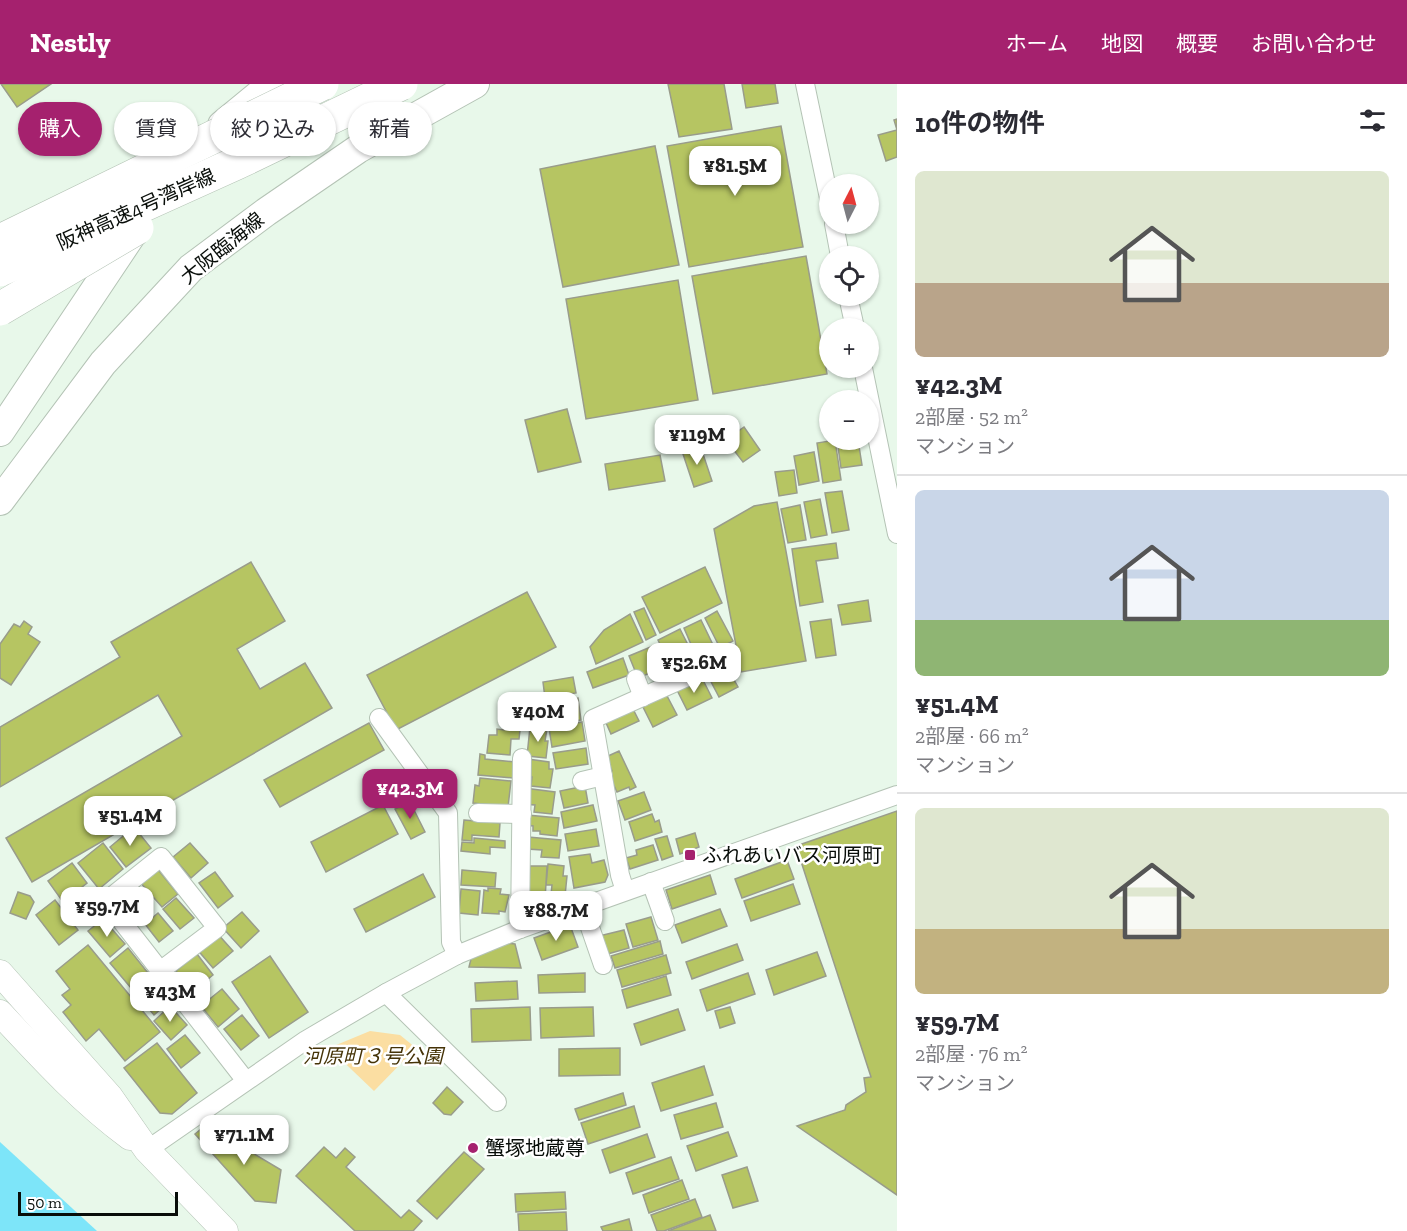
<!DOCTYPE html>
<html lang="ja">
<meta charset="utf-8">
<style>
:root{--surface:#fff;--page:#f2f2f3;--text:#2b2b33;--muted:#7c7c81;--line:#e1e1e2;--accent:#a5216e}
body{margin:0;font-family:"Zilla Slab","Noto Sans JP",serif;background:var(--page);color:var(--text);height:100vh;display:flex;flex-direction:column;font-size:22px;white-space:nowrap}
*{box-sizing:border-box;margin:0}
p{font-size:20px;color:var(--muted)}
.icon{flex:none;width:33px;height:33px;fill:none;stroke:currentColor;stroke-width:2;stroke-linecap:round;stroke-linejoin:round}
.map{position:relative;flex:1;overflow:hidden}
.side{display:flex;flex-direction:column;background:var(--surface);width:510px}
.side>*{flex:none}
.top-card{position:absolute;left:18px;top:18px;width:570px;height:54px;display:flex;gap:12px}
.needle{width:39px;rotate:6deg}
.fabs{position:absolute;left:819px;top:90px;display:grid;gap:12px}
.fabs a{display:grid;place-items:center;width:60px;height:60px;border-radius:50%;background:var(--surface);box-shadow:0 2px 4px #0004;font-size:30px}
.scale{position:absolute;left:18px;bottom:15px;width:160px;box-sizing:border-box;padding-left:6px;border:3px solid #080d09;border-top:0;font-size:16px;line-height:21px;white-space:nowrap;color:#080d09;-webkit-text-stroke:4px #fff;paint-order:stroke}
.price{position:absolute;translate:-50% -51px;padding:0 14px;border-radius:12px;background:#fff;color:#222;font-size:20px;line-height:39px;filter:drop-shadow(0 2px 3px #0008)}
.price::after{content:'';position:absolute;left:50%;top:36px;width:18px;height:14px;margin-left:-9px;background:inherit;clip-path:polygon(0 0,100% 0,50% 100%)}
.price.selected{background:var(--accent);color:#fff}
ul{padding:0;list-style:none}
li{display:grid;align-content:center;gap:12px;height:318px;padding:0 18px}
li+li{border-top:2px solid var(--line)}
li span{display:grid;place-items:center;height:186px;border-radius:9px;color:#555}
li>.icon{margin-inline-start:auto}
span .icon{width:108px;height:108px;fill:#fffc;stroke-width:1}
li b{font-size:26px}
h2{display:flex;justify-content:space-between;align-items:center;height:72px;padding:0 18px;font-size:26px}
.chip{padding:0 21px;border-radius:27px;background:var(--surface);box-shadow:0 2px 4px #0004;font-size:21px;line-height:54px}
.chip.selected{background:var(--accent);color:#fff}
header{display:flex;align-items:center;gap:36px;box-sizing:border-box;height:84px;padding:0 30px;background:var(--accent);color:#fff}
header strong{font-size:28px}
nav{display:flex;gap:33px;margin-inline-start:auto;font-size:21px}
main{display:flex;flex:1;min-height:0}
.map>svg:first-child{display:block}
.green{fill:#fbdea2}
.water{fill:#7de5f9}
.building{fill:#b6c562;stroke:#999c8b;stroke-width:1.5}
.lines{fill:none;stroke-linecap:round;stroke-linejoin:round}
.street-casing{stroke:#b4c3b5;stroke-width:20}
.secondary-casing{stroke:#b4c3b5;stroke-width:27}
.primary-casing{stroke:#b4c3b5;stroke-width:30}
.street{stroke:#fff;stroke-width:18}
.secondary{stroke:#fff;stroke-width:26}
.primary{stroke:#fff;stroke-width:28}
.highway-bridge-casing{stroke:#b4c3b5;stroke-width:34;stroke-linecap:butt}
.highway-bridge{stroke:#fff;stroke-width:33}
.poi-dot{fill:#a5216e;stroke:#fff;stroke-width:2}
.labels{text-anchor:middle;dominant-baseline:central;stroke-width:5;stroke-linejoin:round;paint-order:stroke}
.street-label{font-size:20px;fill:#080d09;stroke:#fff}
.poi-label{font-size:20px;fill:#080d09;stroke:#fff;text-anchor:start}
.park-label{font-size:20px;font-style:italic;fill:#453307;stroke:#fff}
</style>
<header>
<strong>Nestly</strong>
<nav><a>ホーム</a><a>地図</a><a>概要</a><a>お問い合わせ</a></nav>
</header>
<main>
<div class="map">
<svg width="897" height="1147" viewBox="0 0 897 1147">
<rect width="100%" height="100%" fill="#e8f8ea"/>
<polygon class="green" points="370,947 400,951 416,964 374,1007 329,964"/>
<polygon class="water" points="0,1058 97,1147 0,1147"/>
<g class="building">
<polygon points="1,0 51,0 17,23"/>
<polygon points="668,0 724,0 732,45 679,53"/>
<polygon points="742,0 775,0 778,19 746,24"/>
<polygon points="897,35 897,73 886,77 878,51 897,46 894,36"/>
<polygon points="781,42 803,163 689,183 667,62"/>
<polygon points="655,62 679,181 563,203 540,85"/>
<polygon points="806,172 827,290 713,310 692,192"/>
<polygon points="678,196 698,316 586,335 566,215"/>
<polygon points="567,325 581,378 538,388 525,336"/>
<polygon points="744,343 760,366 743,378 726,356"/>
<polygon points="835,356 841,396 823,399 817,359"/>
<polygon points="837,356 858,356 862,381 841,384"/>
<polygon points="700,361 712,397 694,403 682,367"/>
<polygon points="814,368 819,397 799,401 794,372"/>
<polygon points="660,371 665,397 609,406 605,380"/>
<polygon points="794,386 797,409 779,412 775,388"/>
<polygon points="842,407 849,446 832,449 825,409"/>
<polygon points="820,415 827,451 811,454 804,418"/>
<polygon points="777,418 806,577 741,588 714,445 754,422"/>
<polygon points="800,421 806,456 788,459 781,425"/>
<polygon points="836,459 838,474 816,477 823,518 800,522 792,465"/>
<polygon points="251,478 285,537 237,565 260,605 305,579 332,624 32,798 6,754 182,652 158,611 0,703 0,643 120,573 111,558"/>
<polygon points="705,483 722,519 660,549 642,513"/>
<polygon points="527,508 556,563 396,646 367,591"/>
<polygon points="868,516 871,537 842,541 838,521"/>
<polygon points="644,524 656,551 646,556 634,528"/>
<polygon points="717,527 733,557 720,564 705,534"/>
<polygon points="630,530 643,558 596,580 590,563 604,546"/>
<polygon points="831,535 836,571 816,574 810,538"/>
<polygon points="701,536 714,563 696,572 684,544"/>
<polygon points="24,537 32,543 28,550 40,558 11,601 0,594 0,560 14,540 20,543"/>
<polygon points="680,545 688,561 666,572 658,556"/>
<polygon points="653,562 662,584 638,594 629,572"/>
<polygon points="623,574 629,591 593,604 587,588"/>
<polygon points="725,580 738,603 719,613 707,590"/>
<polygon points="573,593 576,609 545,614 543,598"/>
<polygon points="702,594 712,614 687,626 677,606"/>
<polygon points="665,608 677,631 653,643 641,619"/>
<polygon points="531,610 542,612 544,638 517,634 517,619 531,620"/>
<polygon points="578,614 581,636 551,640 547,619"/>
<polygon points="630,619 639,637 611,650 603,632"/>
<polygon points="505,636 521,637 519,655 511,655 510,671 487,669 489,651 497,651 497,645 504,646"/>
<polygon points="582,638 585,657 552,663 549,644"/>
<polygon points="369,639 384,666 280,723 264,696"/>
<polygon points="530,643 547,645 545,657 548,657 546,674 527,672"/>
<polygon points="586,664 588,680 556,685 553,669"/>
<polygon points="619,667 636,703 630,706 629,703 617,708 608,689 612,687 606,673"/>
<polygon points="480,670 485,671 485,675 515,678 513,694 478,691"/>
<polygon points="528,675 549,678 549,685 553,685 550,704 531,702 532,693 526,693"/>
<polygon points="480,694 511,697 508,723 473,719 475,701 479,702"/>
<polygon points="585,702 588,719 564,724 560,707"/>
<polygon points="524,704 555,708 552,730 534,728 535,721 522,720"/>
<polygon points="644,708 651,726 625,736 618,717"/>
<polygon points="410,718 425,748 411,755 395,725"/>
<polygon points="383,721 398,750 326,788 311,758"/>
<polygon points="593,721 597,737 564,744 561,728"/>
<polygon points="897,727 897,1111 797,1042 845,1026 846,1021 866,1008 864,994 871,993 796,762"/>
<polygon points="652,730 655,738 659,736 662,748 635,757 629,738"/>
<polygon points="527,731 559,734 557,752 540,750 540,747 533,747 533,742 526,741"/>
<polygon points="464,736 500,739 499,753 472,751 472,757 462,756"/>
<polygon points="134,743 151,764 126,783 110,763"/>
<polygon points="596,745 599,762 568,767 565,750"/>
<polygon points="695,749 699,763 680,770 676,755"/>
<polygon points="667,752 673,772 662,776 655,755"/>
<polygon points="528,753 561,756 559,774 541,773 542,766 527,765"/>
<polygon points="474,754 505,757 505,764 490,763 490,770 461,767 462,758 474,759"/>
<polygon points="103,759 123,785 99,805 78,779"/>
<polygon points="190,759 208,779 191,794 173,773"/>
<polygon points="653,761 658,776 630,785 626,774 637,771 636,766"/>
<polygon points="590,770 592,779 604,776 608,791 605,798 574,804 569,773"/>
<polygon points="787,776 794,795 742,814 735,795"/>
<polygon points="72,779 87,799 63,818 48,797"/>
<polygon points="548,780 564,782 563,792 567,792 565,812 551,810 552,801 546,801"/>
<polygon points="530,782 547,782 545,816 528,815"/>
<polygon points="156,783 178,810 162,823 139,797"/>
<polygon points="462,786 496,789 495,803 461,801"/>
<polygon points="215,788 233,812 218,824 199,799"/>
<polygon points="423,790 435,813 366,848 354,825"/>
<polygon points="710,791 716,810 672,825 666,806"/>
<polygon points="136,799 152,820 136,833 118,813"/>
<polygon points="793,800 800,820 751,837 744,817"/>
<polygon points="488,804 501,805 500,810 509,811 505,828 499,827 499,830 482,829 484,806 488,807"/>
<polygon points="83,805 99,825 80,840 65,821"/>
<polygon points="461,805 480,807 478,831 459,829"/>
<polygon points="18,808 30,812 34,818 26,835 10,829"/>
<polygon points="176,814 194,834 180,845 163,825"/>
<polygon points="55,816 78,846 59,861 36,831"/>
<polygon points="720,825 727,842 682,859 675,841"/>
<polygon points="242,828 259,847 241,864 223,844"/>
<polygon points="158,829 173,847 159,858 145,840"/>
<polygon points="651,833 658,856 633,863 626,840"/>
<polygon points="103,835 125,860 110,873 88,847"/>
<polygon points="570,841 578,863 542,876 534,854"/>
<polygon points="624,846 629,864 604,871 599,852"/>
<polygon points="216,848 233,867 213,884 196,864"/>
<polygon points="660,857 663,870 615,884 611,872"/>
<polygon points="506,859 515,860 521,884 469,883 471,875"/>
<polygon points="737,860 743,876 692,895 686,878"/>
<polygon points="88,861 160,948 125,977 99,945 86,957 63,928 71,921 62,911 70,905 56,887"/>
<polygon points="128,864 148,889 131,904 110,879"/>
<polygon points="817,868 826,892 774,911 766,886"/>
<polygon points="197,870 213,891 192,908 176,887"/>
<polygon points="666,871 671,889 622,903 617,886"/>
<polygon points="270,872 308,928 269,954 232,898"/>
<polygon points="585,889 585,908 539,909 538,891"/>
<polygon points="748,889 755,910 707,927 700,906"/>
<polygon points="666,892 671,911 627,924 622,906"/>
<polygon points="149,893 169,918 154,931 133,906"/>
<polygon points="517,897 518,915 476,917 475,899"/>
<polygon points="222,905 239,925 218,943 201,922"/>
<polygon points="170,922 187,941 171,956 154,937"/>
<polygon points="530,923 531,956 472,958 471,925"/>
<polygon points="593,923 594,952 541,954 540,924"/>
<polygon points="730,923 735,939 720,944 715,927"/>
<polygon points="678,925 685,946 641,961 634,940"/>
<polygon points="242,931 259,952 241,966 224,945"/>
<polygon points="185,951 200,969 181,984 167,965"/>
<polygon points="157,959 197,1009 172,1030 160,1029 124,984"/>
<polygon points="620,964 620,991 559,992 559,965"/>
<polygon points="704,982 713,1011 661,1027 652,999"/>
<polygon points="447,1003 463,1018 451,1031 444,1030 433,1019"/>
<polygon points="623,1009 626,1021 579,1036 575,1025"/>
<polygon points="716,1019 723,1043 681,1055 674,1031"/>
<polygon points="634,1022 640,1043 588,1060 581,1039"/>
<polygon points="206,1041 281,1086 276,1119 255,1117 195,1050"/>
<polygon points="728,1048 737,1072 696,1087 687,1062"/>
<polygon points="647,1050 655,1073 610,1089 602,1066"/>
<polygon points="324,1063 336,1074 345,1064 355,1073 346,1083 401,1134 409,1126 422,1137 413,1147 355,1147 296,1092"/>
<polygon points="464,1068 484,1085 437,1135 417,1117"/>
<polygon points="671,1073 679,1095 633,1110 626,1089"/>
<polygon points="747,1083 758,1117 733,1124 722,1091"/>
<polygon points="682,1096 689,1115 649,1129 643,1111"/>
<polygon points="565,1108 566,1125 516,1128 515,1110"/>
<polygon points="695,1115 702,1133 664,1147 657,1147 651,1131"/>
<polygon points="566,1128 567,1147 519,1147 518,1130"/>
<polygon points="710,1131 716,1147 668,1147"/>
<polygon points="629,1135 632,1147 603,1147 601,1143"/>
</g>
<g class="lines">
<g class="street-casing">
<g id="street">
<polyline points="805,0 830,119"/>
<polyline points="834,140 840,172"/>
<polyline points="848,212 855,244"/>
<polyline points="863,284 897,450"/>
<polyline points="636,595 643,613"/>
<polyline points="379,634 448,729 451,858 457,871"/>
<polyline points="582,697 603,692"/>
<polyline points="478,729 522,730"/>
<polyline points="651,798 665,837"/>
<polyline points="625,807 620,791 593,635 696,589"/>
<polyline points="583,823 603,881"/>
<polyline points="520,845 522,674"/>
<polyline points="160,887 217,844 161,773 106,817 246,997"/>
<polyline points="386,909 497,1018"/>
<polyline points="147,1066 306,956 386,909 457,871 520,845 897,711"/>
</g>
</g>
<g class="secondary-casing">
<g id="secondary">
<polyline points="0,889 110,1013 147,1066 225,1147"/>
<path d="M0,929c41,44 81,88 130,124"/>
</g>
</g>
<g class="primary-casing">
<g id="primary">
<polyline points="222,41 272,0"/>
<polyline points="0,348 137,143"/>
<polyline points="0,417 103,279 191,184 266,128 358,65 475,0"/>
</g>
</g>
<use href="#street" class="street"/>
<use href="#secondary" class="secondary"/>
<use href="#primary" class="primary"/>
<g class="highway-bridge-casing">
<g id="highway-bridge">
<polyline points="0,157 322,0"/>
<polyline points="0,186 239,78 401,0"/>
<polyline points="0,225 137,144"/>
</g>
</g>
<use href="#highway-bridge" class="highway-bridge"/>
</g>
<g class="poi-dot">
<rect x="684" y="765" width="12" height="12" rx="3"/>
<circle cx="473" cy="1064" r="6"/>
</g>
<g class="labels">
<g class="street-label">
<text transform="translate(136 125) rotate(-24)">阪神高速4号湾岸線</text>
<text transform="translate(222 164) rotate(-39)">大阪臨海線</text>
</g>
<g class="poi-label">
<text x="702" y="771">ふれあいバス河原町</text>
<text x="485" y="1064">蟹塚地蔵尊</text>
</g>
<g class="park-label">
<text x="373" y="972">河原町３号公園</text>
</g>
</g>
</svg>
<div class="fabs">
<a><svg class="needle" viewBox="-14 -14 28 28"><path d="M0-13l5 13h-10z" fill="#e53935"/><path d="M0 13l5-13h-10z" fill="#7c7c81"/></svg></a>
<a><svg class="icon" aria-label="locate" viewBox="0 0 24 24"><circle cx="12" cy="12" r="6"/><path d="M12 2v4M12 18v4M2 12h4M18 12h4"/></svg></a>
<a>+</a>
<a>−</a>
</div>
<div class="scale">50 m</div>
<b class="price" style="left:735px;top:113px">¥81.5M</b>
<b class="price" style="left:697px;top:382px">¥119M</b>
<b class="price" style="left:694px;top:610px">¥52.6M</b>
<b class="price" style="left:538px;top:659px">¥40M</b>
<b class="price selected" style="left:410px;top:736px">¥42.3M</b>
<b class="price" style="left:130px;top:763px">¥51.4M</b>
<b class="price" style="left:107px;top:854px">¥59.7M</b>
<b class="price" style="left:556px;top:858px">¥88.7M</b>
<b class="price" style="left:170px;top:939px">¥43M</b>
<b class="price" style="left:244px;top:1082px">¥71.1M</b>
<div class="top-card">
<a class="chip selected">購入</a>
<a class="chip">賃貸</a>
<a class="chip">絞り込み</a>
<a class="chip">新着</a>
</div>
</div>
<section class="side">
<h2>10件の物件<svg class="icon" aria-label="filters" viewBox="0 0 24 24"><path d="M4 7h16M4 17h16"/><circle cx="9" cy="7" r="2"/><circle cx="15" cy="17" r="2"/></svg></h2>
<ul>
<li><span style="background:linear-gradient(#dfe7d0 60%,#b9a48a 0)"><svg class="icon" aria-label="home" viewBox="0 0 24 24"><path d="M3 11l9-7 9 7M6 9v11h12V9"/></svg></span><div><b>¥42.3M</b><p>2部屋 · 52 m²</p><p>マンション</p></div></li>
<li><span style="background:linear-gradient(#c9d6e8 70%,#8fb573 0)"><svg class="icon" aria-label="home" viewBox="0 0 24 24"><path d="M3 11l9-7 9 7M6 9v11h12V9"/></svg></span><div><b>¥51.4M</b><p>2部屋 · 66 m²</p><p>マンション</p></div></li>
<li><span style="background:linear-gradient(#dfe7d0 65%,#c2b280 0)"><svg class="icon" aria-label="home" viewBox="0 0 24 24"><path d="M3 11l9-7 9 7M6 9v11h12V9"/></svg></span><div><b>¥59.7M</b><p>2部屋 · 76 m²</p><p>マンション</p></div></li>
</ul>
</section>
</main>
